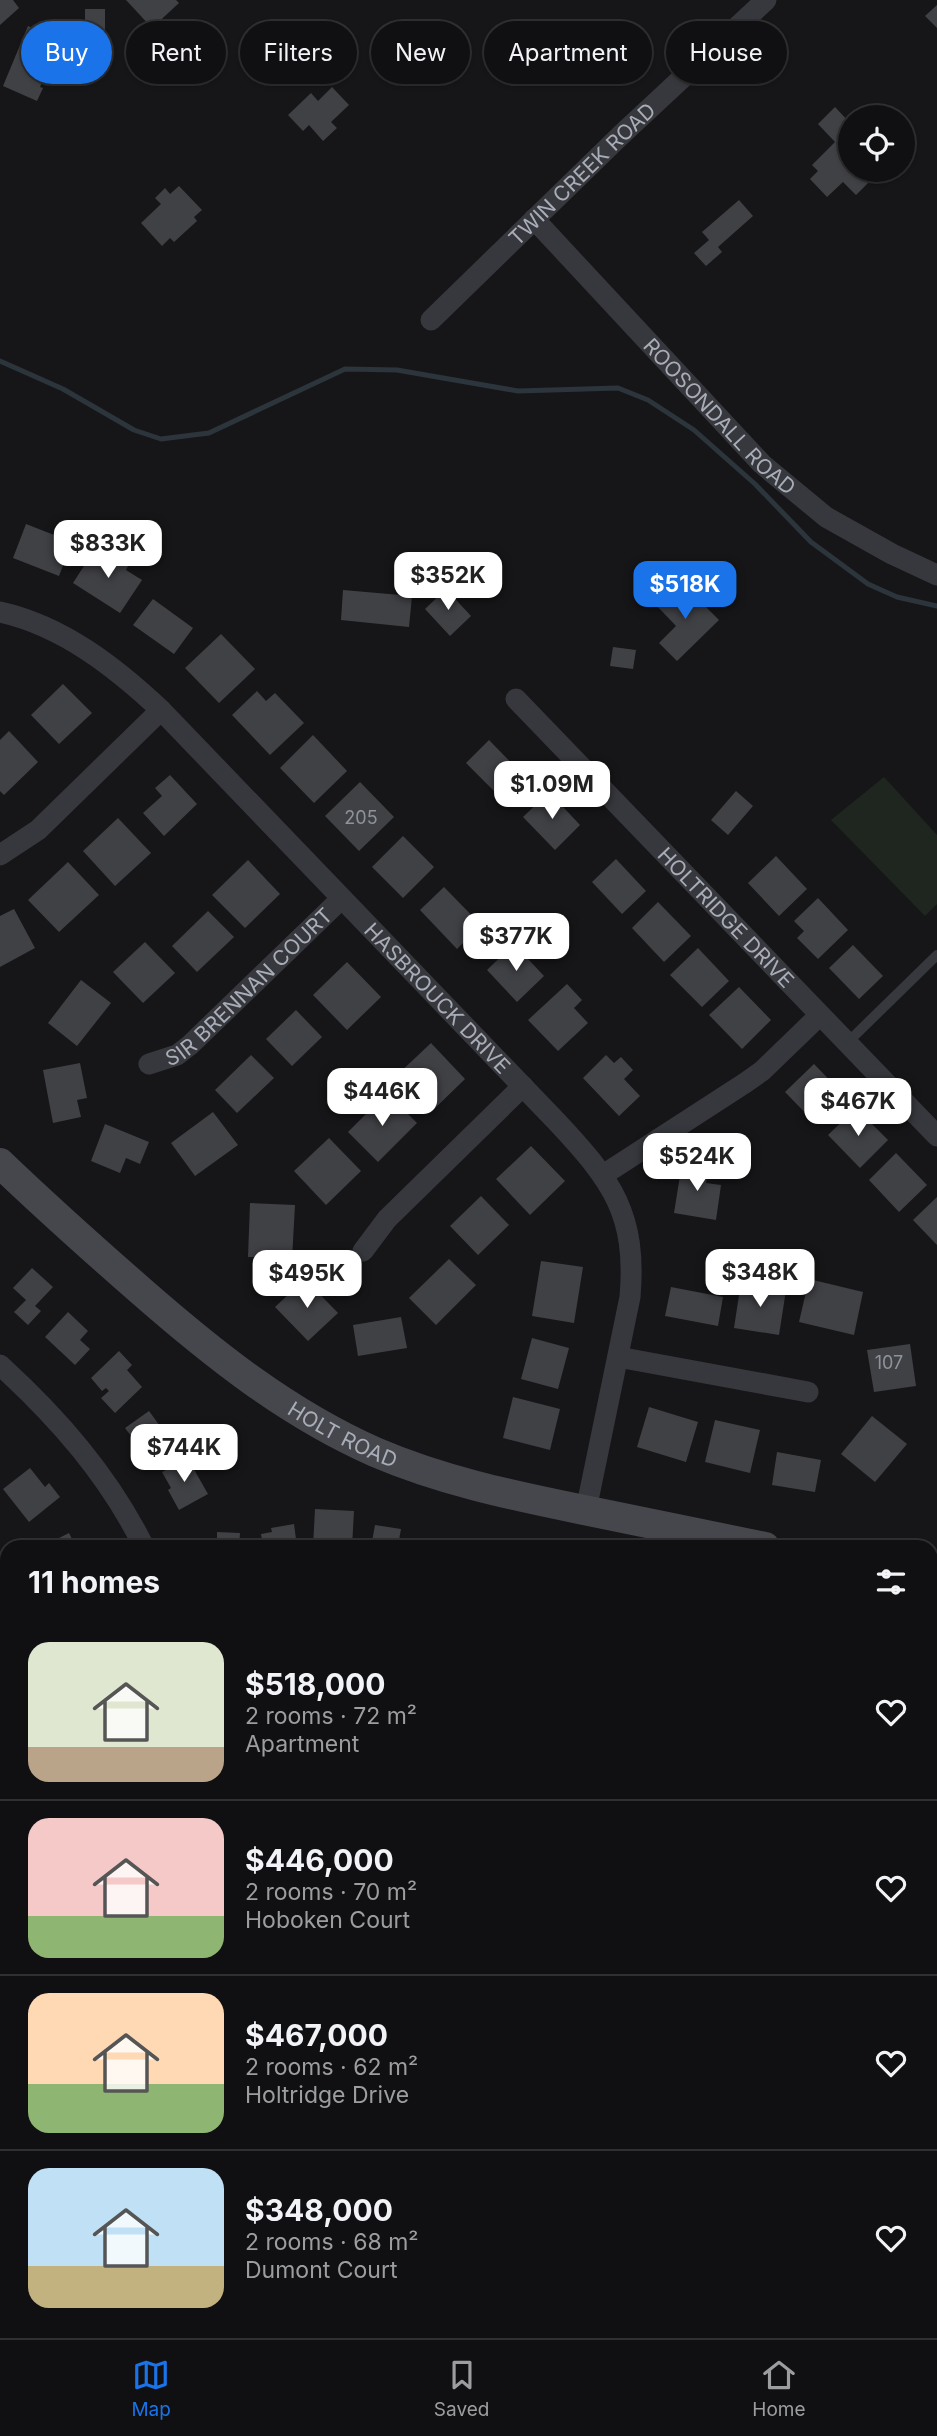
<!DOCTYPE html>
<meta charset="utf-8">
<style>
:root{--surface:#101012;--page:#1e1e20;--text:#f1f3f6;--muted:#9c9d9f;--line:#303032;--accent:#1a73e8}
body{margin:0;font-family:Inter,sans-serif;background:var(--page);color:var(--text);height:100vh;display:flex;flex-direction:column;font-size:26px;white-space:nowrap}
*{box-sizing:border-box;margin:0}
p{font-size:23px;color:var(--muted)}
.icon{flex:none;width:38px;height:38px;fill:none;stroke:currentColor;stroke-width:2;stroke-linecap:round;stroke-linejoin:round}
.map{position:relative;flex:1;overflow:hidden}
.details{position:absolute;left:0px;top:1540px;width:938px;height:798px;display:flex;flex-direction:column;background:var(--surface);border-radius:21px 21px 0 0;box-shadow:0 2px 5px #0004,0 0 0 2px var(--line)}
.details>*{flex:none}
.guide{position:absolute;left:21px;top:21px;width:896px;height:63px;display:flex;gap:14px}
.buttons{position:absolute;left:838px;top:105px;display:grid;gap:14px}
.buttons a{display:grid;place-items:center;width:77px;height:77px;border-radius:50%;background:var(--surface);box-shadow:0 2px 5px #0004,0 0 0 2px var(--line);font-size:35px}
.price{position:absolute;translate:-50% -60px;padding:0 16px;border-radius:14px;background:#fff;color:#222;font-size:23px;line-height:46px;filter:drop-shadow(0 2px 4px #0008)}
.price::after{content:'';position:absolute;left:50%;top:42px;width:21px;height:16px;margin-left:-10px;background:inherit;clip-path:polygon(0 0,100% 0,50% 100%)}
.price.current{background:var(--accent);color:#fff}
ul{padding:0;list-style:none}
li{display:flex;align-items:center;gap:21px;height:175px;padding:0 28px}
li+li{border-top:2px solid var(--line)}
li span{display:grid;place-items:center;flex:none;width:196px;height:140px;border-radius:21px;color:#555}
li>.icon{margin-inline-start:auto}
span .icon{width:84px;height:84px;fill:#fffc;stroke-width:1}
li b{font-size:30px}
h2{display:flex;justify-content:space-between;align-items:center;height:84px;padding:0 28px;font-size:30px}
.pill{padding:0 24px;border-radius:32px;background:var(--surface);box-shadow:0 2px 5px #0004,0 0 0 2px var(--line);font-size:24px;line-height:63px}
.pill.current{background:var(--accent);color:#fff}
.dock{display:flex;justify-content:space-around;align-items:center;height:98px;border-top:2px solid var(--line);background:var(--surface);font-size:19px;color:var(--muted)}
.dock a{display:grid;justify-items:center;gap:4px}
.dock .current{color:var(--accent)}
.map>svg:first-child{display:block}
.green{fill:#1e261f}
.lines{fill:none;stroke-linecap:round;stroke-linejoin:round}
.stream{stroke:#2c353c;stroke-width:5}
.building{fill:#404145}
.lane{stroke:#37383d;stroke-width:10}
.street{stroke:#37383d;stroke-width:21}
.secondary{stroke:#45474d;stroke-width:30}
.labels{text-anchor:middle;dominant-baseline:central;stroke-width:6;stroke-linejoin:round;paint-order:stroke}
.number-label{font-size:18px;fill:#8e929b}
.street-label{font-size:21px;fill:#a8adb8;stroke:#111113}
</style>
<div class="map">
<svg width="937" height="2338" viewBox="0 0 937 2338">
<rect width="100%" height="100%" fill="#161618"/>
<polygon class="green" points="884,777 937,835 937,904 925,916 831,820"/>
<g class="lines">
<polyline class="stream" points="0,361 63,389 134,430 161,439 209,433 345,369 397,370 518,391 618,388 648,400 694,430 755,484 811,542 868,584 897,597 937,606"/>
</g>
<g class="building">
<polygon points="0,0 13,0 19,8 0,25"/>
<polygon points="126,0 176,0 179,3 152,28"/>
<polygon points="937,5 937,28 925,16"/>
<polygon points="85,9 105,9 105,51 90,51 90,59 101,59 101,74 68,74 68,22 85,22"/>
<polygon points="28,26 60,40 40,87 43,88 37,101 3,86"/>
<polygon points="332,87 349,105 331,122 337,128 323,141 309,125 303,131 288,115 311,93 318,101"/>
<polygon points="835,107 850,123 850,170 858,170 869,182 856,195 843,182 827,197 810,179 818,171 812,165 835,142 818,124"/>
<polygon points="179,186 202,210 194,217 197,221 174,242 170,238 162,246 141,223 161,204 155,198 165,188 170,194"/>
<polygon points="739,200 753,216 718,247 722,252 706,266 694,253 709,240 702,232"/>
<polygon points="26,524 72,542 59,576 13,558"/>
<polygon points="105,547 130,562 126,570 142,580 120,613 73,583 91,555 97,559"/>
<polygon points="681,582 719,620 677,661 659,643 676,626 657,606"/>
<polygon points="446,589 471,616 450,636 425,609"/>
<polygon points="343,590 412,596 409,627 341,620"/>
<polygon points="153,599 193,628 174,654 133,625"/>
<polygon points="221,634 255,669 219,703 185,668"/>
<polygon points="613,647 636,650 633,669 610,666"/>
<polygon points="63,684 92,713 59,744 31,715"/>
<polygon points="257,691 266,701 275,693 304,723 270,755 232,715"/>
<polygon points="9,731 38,762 4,795 0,791 0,740"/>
<polygon points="313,735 347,771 314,803 280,768"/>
<polygon points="489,740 527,779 504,801 466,763"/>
<polygon points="170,775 197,804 164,836 143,813 162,796 155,788"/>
<polygon points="360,782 394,817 359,851 325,816"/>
<polygon points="736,791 753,806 728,835 711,820"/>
<polygon points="549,792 580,825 555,850 523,817"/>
<polygon points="118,818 151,853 115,886 83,851"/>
<polygon points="403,836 434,867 403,898 372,867"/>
<polygon points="776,856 807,889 779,916 748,883"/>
<polygon points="616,859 646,891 622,914 592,882"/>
<polygon points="248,860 280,894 245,928 212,895"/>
<polygon points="68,862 99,895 59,932 28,900"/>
<polygon points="444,887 481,925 457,949 420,910"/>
<polygon points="818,898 848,930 818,959 797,938 804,931 794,921"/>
<polygon points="658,902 691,936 664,962 632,928"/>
<polygon points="14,909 35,948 0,967 0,916"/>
<polygon points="208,911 234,937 197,972 172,946"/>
<polygon points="145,942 175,973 143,1003 113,972"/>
<polygon points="514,944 544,976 517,1002 487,970"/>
<polygon points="853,945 883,976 859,999 829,968"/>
<polygon points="698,948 729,981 702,1007 670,975"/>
<polygon points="347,962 381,997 347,1030 313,995"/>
<polygon points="81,980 111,1003 77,1046 48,1023"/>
<polygon points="567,984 582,1000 574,1008 588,1023 558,1051 528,1020"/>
<polygon points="739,987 771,1020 742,1049 709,1015"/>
<polygon points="296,1010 322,1037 292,1066 266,1039"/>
<polygon points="431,1043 465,1079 430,1113 395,1077"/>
<polygon points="251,1055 274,1078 237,1113 215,1090"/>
<polygon points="606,1055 614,1063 621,1057 633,1070 624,1079 640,1096 619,1116 583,1078"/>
<polygon points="80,1063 87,1098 77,1100 81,1117 53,1123 43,1070"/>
<polygon points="814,1064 845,1096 816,1124 785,1092"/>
<polygon points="387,1093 417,1123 378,1162 348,1132"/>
<polygon points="856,1108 888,1140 860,1168 828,1135"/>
<polygon points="213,1112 238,1145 195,1176 171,1143"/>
<polygon points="105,1124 149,1142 140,1164 126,1158 120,1173 91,1161"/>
<polygon points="329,1138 361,1171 326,1205 294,1171"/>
<polygon points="531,1146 565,1181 530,1215 496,1179"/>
<polygon points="896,1153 927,1185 899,1212 869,1180"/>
<polygon points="682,1163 709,1167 706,1183 721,1185 716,1220 674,1213"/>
<polygon points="481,1196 509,1225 478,1255 450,1226"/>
<polygon points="937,1197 937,1245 913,1220"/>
<polygon points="250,1203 295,1205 292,1259 248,1257"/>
<polygon points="449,1259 476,1285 436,1325 409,1298"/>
<polygon points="541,1261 583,1267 574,1323 532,1316"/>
<polygon points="32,1268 53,1287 35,1306 41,1311 28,1325 14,1312 26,1300 13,1288"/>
<polygon points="305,1279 338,1313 308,1341 275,1307"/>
<polygon points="809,1279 863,1292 854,1335 799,1322"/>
<polygon points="741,1282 786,1290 779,1335 734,1328"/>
<polygon points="671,1287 723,1297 718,1326 665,1316"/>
<polygon points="68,1312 88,1331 80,1340 90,1349 75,1365 45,1337"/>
<polygon points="401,1317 407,1348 358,1356 353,1325"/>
<polygon points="532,1338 569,1348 558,1389 521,1379"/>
<polygon points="910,1344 916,1386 874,1392 867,1350"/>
<polygon points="119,1351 132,1365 127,1370 142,1387 115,1413 101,1398 109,1391 106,1388 102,1391 91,1378"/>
<polygon points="513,1397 560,1409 550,1450 503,1438"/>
<polygon points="649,1407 698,1422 686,1462 637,1447"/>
<polygon points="149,1411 173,1444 150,1461 125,1428"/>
<polygon points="872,1416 907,1444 875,1482 841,1454"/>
<polygon points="715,1420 760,1430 750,1473 705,1462"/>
<polygon points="777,1452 821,1460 815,1492 772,1485"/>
<polygon points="188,1459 208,1494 179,1510 168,1490 171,1488 162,1472"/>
<polygon points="30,1468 45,1487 49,1483 60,1497 29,1522 3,1489"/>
<polygon points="315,1509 354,1511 352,1547 313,1547"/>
<polygon points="294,1524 297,1547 263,1547 261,1534 272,1532 271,1528"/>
<polygon points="375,1525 401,1529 399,1540 413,1542 412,1547 371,1547"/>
<polygon points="217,1532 240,1533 239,1547 200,1547 200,1538 217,1538"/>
<polygon points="69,1533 73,1541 79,1538 84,1547 54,1547 51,1542"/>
<polygon points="937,1669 937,1694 931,1695 931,1671"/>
<polygon points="7,1890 7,1920 0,1923 0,1893"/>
<polygon points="7,2193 7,2228 0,2232 0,2196"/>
<rect x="165" y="2331" width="42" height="7"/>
<polygon points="375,2331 416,2331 411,2338 384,2338"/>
</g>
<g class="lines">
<polyline class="lane" points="847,1043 937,955"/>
<g class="street">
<path id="s1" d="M534,219l228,245 64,53 66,37 45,21"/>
<path id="s2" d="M431,320l190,-185 145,-135"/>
<path id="s3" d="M0,612c63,14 115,55 161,98l397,413c54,58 79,91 72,174l-44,213"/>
<path id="s4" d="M516,699l421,437"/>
<polyline points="0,855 38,830 161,710"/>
<path id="s5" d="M149,1064l28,-9 13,-10 151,-146"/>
<polyline points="603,1175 745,1083 762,1071 820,1015"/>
<polyline points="363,1251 387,1219 523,1086"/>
<polyline points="618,1357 808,1392"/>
<path d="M0,1365c58,53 109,111 144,182"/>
<polyline points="931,1763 937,1762"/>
<polyline points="931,1980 937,1982"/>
<polyline points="0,2123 7,2119"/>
<polyline points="469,2338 474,2331"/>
</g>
<g class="secondary">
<path id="s6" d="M0,1163c46,44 93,86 141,128 72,63 146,122 234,161 65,28 135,43 204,57 62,13 124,25 186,38"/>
<polyline points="931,1578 937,1580"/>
</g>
</g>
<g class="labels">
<g class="number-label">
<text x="361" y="817">205</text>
<text x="889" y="1362">107</text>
</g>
<g class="street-label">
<text stroke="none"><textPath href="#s2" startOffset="210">TWIN CREEK ROAD</textPath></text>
<text stroke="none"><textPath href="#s1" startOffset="271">ROOSONDALL ROAD</textPath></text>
<text stroke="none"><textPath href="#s4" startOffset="303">HOLTRIDGE DRIVE</textPath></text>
<text stroke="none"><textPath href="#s5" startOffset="128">SIR BRENNAN COURT</textPath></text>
<text stroke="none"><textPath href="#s3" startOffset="590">HASBROUCK DRIVE</textPath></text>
<text stroke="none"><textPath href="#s6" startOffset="439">HOLT ROAD</textPath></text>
</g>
</g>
</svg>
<div class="buttons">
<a><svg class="icon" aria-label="locate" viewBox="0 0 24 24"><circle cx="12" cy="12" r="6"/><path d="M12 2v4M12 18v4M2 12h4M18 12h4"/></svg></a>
</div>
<b class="price" style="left:108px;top:580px">$833K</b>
<b class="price" style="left:448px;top:612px">$352K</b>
<b class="price current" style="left:685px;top:621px">$518K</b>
<b class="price" style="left:552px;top:821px">$1.09M</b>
<b class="price" style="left:516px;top:973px">$377K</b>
<b class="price" style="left:382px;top:1128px">$446K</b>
<b class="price" style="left:858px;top:1138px">$467K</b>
<b class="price" style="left:697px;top:1193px">$524K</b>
<b class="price" style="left:760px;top:1309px">$348K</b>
<b class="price" style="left:307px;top:1310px">$495K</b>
<b class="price" style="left:184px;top:1484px">$744K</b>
<div class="guide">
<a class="pill current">Buy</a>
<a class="pill">Rent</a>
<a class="pill">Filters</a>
<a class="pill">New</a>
<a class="pill">Apartment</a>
<a class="pill">House</a>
</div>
<section class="details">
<h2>11 homes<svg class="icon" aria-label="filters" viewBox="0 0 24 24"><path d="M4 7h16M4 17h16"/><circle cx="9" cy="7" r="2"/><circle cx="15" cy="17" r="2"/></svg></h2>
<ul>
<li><span style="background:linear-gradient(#dfe7d0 75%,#b9a48a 0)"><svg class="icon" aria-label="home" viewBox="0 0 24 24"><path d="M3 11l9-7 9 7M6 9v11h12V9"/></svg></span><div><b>$518,000</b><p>2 rooms · 72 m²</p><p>Apartment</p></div><svg class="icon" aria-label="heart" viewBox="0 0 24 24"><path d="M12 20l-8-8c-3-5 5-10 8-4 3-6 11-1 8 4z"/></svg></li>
<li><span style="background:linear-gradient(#f6c9c9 70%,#8fb573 0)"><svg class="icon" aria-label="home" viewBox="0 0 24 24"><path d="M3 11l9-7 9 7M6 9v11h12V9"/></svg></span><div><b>$446,000</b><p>2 rooms · 70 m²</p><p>Hoboken Court</p></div><svg class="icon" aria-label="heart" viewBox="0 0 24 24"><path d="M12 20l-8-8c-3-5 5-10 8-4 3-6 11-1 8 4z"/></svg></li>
<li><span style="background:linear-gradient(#ffd9b3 65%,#8fb573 0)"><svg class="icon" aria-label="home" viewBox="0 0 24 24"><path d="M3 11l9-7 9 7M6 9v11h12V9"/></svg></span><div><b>$467,000</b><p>2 rooms · 62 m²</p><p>Holtridge Drive</p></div><svg class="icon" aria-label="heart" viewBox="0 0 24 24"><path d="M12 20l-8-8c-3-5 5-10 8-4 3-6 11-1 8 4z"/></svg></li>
<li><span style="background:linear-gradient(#bfe0f5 70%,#c2b280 0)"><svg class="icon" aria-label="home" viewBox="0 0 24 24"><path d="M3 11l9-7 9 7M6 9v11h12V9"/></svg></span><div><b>$348,000</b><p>2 rooms · 68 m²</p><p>Dumont Court</p></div><svg class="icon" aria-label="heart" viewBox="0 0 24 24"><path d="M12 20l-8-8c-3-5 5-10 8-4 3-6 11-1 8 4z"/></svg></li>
</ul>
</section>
</div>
<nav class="dock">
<a class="current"><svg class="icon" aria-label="map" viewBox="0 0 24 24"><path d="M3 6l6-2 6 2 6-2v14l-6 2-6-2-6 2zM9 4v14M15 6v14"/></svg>Map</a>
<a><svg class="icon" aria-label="saved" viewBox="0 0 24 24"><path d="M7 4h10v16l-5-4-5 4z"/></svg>Saved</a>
<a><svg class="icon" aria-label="home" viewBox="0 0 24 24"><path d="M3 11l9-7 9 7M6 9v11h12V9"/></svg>Home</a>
</nav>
